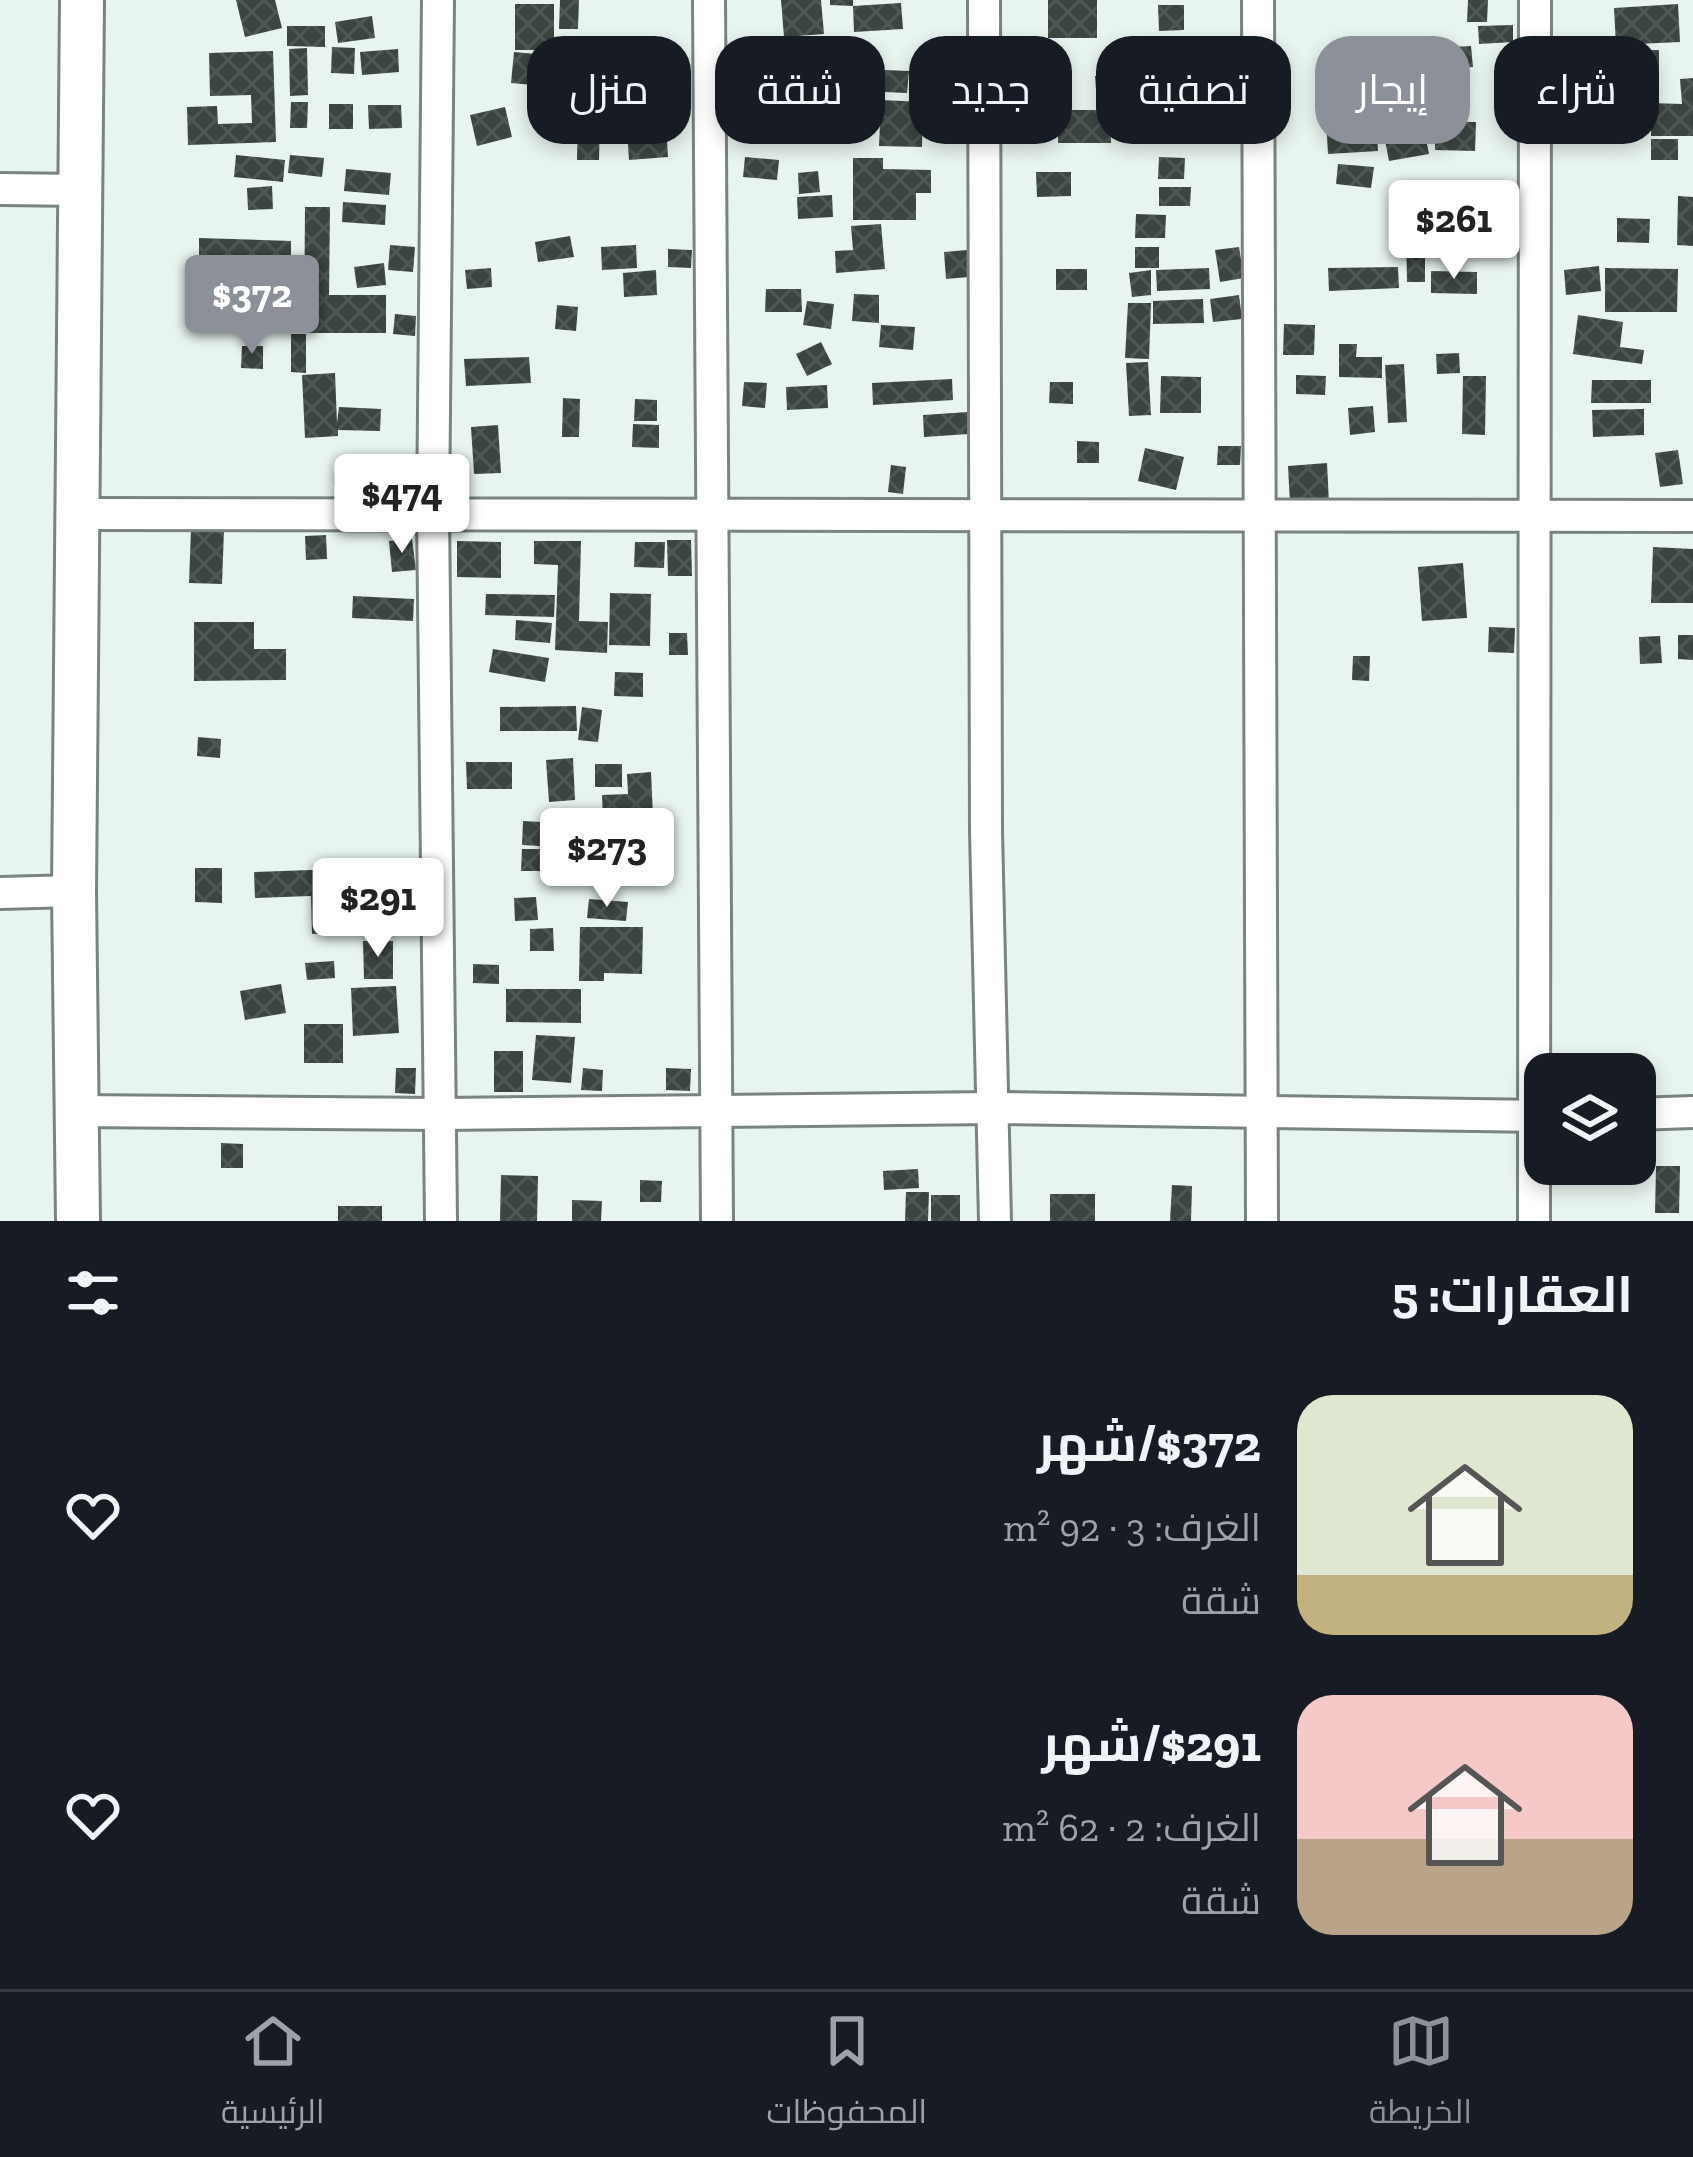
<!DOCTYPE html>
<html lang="ar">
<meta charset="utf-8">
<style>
:root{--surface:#171b24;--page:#20242c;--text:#f1f3f6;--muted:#9ea1a6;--line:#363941;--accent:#8c9099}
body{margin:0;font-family:"Zilla Slab",Cairo,serif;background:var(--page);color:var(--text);direction:rtl;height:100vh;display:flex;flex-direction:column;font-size:45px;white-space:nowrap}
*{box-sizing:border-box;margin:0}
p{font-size:39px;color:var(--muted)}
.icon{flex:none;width:66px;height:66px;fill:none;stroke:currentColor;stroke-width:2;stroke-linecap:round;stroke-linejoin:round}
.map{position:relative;height:1221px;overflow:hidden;direction:ltr}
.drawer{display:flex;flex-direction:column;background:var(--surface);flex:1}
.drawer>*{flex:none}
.top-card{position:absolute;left:36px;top:36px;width:1623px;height:108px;direction:rtl;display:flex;gap:24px}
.controls{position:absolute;left:1524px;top:1053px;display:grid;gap:24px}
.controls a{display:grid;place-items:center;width:132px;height:132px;border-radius:24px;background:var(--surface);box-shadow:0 6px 18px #0003;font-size:60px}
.price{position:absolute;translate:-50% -102px;padding:0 27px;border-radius:12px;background:#fff;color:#222;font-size:39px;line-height:78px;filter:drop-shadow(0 3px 6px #0008)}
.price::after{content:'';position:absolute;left:50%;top:72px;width:36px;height:27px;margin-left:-18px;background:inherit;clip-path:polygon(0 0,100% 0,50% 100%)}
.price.active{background:var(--accent);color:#fff}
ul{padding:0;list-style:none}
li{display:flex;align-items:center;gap:36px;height:300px;padding:0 60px}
li span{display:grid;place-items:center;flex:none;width:336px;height:240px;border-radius:36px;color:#555}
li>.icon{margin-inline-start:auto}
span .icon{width:144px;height:144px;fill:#fffc;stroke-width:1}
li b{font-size:51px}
h2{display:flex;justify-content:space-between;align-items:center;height:144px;padding:0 60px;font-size:51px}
.tag{padding:0 42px;border-radius:36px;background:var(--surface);box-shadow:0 6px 18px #0003;font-size:42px;line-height:108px}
.tag.active{background:var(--accent);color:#fff}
.tabs{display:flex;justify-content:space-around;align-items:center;height:168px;border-top:3px solid var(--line);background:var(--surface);font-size:33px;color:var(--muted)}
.tabs a{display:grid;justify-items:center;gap:6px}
.tabs .active{color:var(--accent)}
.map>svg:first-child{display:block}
.building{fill:url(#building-cross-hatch)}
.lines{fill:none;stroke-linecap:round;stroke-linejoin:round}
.street-casing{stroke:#79837f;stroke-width:36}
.secondary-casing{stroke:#79837f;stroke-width:48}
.street{stroke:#fff;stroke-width:30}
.secondary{stroke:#fff;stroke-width:42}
</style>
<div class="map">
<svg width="1693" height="1221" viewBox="0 0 1693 1221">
<defs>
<pattern id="building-cross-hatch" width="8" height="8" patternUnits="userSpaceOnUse" patternTransform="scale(3)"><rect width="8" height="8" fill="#3c4542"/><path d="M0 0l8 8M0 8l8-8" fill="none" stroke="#505855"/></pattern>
</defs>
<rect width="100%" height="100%" fill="#e8f4ef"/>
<g class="building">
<polygon points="236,0 275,0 282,28 245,37"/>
<polygon points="560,0 579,0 578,29 559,29"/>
<polygon points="781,0 821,0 824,34 784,37"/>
<polygon points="830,0 853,0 853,6 901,3 903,29 854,32 853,6 830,5"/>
<rect x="1048" y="0" width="49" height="38"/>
<polygon points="1468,0 1488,0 1487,22 1467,22"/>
<rect x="515" y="4" width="39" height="46"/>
<polygon points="1678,4 1680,42 1616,45 1614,8"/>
<polygon points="1158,5 1184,5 1184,30 1159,31"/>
<polygon points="372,16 375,38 338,43 335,22"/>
<polygon points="1513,25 1513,42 1479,44 1478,26"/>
<polygon points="287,26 325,26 325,47 287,46"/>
<polygon points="642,46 644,72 618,73 616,48"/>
<polygon points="1471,46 1473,67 1433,69 1432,48"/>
<polygon points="332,47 355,48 354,74 331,73"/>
<polygon points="1204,47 1242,47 1241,72 1204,72"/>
<polygon points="307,48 308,95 290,96 289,49"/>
<polygon points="742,48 766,49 765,71 741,69"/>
<polygon points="398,49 399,72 362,75 360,52"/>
<polygon points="834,49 836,97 796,98 794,51"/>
<polygon points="1151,50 1175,50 1174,80 1151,80"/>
<polygon points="1611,50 1659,50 1659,75 1612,75"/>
<polygon points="273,51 276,142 188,145 187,107 217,106 218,124 252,123 251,95 210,96 209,53"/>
<polygon points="1177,51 1201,52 1200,78 1176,76"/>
<polygon points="514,52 558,56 555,87 511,83"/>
<polygon points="1148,52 1149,101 1128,101 1128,53"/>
<polygon points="1405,66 1429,66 1430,107 1405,107"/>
<polygon points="885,70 909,71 907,93 884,92"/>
<polygon points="1124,74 1126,102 1097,104 1095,76"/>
<polygon points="1693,78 1693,136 1651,136 1651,103 1682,104 1680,79"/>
<polygon points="620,80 622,103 597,105 595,82"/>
<polygon points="1375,99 1378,151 1328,154 1325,102"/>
<polygon points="881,100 923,102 922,147 879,146"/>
<polygon points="1641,101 1642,129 1597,131 1596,104"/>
<polygon points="291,102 308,102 307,128 290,128"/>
<polygon points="1030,102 1056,106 1051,132 1026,127"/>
<polygon points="1150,103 1151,129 1125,130 1124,104"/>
<polygon points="1176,103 1204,107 1201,132 1173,129"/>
<rect x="329" y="104" width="24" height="25"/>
<polygon points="368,105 401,105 402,128 369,129"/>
<polygon points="505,107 512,137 477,146 470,115"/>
<polygon points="787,107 822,109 821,131 786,129"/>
<polygon points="1058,110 1110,110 1111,143 1058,143"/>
<polygon points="554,114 575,115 575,137 554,137"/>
<polygon points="578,114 600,115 599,160 577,160"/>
<polygon points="1435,122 1476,122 1475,151 1435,150"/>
<polygon points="666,126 668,157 629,160 627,130"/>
<polygon points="1425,134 1429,154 1389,161 1385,140"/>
<rect x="1651" y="139" width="27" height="21"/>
<polygon points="236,155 285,160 283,182 234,177"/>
<polygon points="290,155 324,158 322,177 288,173"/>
<polygon points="745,157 779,160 777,180 743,177"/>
<polygon points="1159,157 1185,158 1184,179 1158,179"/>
<polygon points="853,158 883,158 883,169 931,170 931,193 916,193 916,220 853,220"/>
<polygon points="1338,164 1374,167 1371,188 1336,184"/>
<polygon points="346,169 391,173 389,195 344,191"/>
<polygon points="818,171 820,192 799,194 798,173"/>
<polygon points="1036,172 1071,172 1071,196 1037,197"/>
<polygon points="1405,180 1432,180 1432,213 1487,212 1487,243 1425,245 1425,282 1407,282"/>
<polygon points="1455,184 1480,186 1479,205 1454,203"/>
<polygon points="272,186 273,209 248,210 247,188"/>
<polygon points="1159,187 1191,187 1190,206 1159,206"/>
<polygon points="832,195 833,217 798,219 797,197"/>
<polygon points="1678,196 1693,197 1693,246 1677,245"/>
<polygon points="343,202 386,205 385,225 342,222"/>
<polygon points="305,207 330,207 329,295 386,295 386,333 304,333"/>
<polygon points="1136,214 1166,215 1165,238 1135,238"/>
<polygon points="1617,218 1650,219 1649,243 1617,242"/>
<polygon points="881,224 885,269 836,273 835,251 853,250 851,226"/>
<polygon points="570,236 574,257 538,262 535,242"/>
<polygon points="199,238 291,241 291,264 199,262"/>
<polygon points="390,245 415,247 413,272 388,270"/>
<polygon points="636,245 637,268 602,270 601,247"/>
<rect x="1135" y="247" width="24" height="21"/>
<polygon points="1239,247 1244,278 1220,282 1215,250"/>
<polygon points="668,249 692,250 691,268 668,267"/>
<polygon points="967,250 969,277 946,279 944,252"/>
<polygon points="384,263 386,285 357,288 354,267"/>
<polygon points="1599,266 1601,291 1566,295 1564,270"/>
<polygon points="1398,267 1399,288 1329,291 1328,268"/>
<polygon points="491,268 492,287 467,289 465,270"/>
<polygon points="1209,268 1210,289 1157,291 1156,270"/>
<polygon points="1605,268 1678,269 1677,312 1605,312"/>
<rect x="1056" y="269" width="31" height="21"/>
<polygon points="656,270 657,295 624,297 623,273"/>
<polygon points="1151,270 1151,295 1132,297 1129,273"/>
<polygon points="1431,271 1477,272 1477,294 1431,293"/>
<polygon points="766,289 801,289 802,312 765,312"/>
<polygon points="854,294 879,295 879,323 852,321"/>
<polygon points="1239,295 1242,319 1213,322 1210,299"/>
<polygon points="1203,299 1204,323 1153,324 1153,301"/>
<polygon points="807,301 834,304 831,329 803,325"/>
<polygon points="1128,303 1151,303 1149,359 1125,358"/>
<polygon points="557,305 578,307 576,331 555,329"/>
<polygon points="395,314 416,316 415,336 393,334"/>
<polygon points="1578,315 1623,322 1620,347 1644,350 1642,364 1573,354"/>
<polygon points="1284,324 1315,325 1314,355 1283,355"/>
<polygon points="881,325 915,327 913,350 879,347"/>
<polygon points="291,334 306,334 306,373 291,372"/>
<polygon points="821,342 832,364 807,376 796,354"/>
<polygon points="1339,344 1357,344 1356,357 1382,357 1382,378 1339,377"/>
<polygon points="242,346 263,346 263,369 241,368"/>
<polygon points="1459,353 1460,373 1437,374 1436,354"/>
<polygon points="529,357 531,383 466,386 464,359"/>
<polygon points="1148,362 1151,415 1129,416 1126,363"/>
<polygon points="1404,364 1407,422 1388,423 1385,365"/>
<polygon points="335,373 337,423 339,407 381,409 380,431 338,430 338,436 305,438 302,375"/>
<polygon points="1296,375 1326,376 1325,395 1296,394"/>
<polygon points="1161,376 1201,377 1201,413 1160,413"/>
<polygon points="1463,376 1486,376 1485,435 1462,434"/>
<polygon points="952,379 953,400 873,405 872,383"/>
<polygon points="1592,380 1651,380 1651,403 1591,403"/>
<polygon points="744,382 767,383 765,408 742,406"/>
<polygon points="1050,382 1073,382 1073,404 1049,403"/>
<polygon points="827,385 828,408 787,410 786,387"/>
<polygon points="563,398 580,399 579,437 562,437"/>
<polygon points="635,399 657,400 657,421 634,421"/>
<polygon points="1373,406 1375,432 1350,435 1348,408"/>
<polygon points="1644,409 1644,435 1593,437 1592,410"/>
<polygon points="968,412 969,434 924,437 923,415"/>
<polygon points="633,424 659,425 659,448 632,447"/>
<polygon points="498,425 501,473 474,474 471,427"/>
<polygon points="1077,441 1099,442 1099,463 1077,463"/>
<polygon points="1218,446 1241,446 1240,465 1217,465"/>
<polygon points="1145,448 1184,457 1176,490 1138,481"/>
<polygon points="1678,450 1683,484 1660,487 1655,453"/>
<polygon points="336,460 359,462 358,486 334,485"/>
<polygon points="1327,463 1329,503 1290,504 1288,466"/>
<polygon points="891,465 906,467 903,494 888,492"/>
<polygon points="191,529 224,530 222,584 189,583"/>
<polygon points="326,535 327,559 306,560 305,536"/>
<polygon points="412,539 416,570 392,572 389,541"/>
<polygon points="667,540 691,540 692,576 668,576"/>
<polygon points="457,541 501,542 501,578 457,577"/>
<polygon points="534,541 581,541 579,621 608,622 607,653 555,650 558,565 534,564"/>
<polygon points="635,542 665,542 664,568 634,567"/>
<polygon points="1653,547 1693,549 1693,603 1651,603"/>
<polygon points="1463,563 1467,618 1422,621 1418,567"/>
<polygon points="610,593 651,594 650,646 609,645"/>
<polygon points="486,594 555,595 554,617 485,615"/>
<polygon points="353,596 414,599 413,621 352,618"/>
<polygon points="516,620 552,623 550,643 515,640"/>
<polygon points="194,622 254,622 254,649 286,649 286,680 194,681"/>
<polygon points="1489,627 1515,628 1514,653 1488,652"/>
<polygon points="669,633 687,633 688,655 669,655"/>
<polygon points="1678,635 1693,635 1693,660 1678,659"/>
<polygon points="1660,636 1662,663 1640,664 1639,637"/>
<polygon points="493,649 549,658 545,682 489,672"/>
<polygon points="1353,656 1370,656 1369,681 1352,680"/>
<polygon points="615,672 643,673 643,697 614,696"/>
<polygon points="576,706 577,731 500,731 500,707"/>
<polygon points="582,707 602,710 598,742 578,740"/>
<polygon points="198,737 221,739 220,758 197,756"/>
<polygon points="573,758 575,800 549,802 546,760"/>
<polygon points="466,762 512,762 512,789 467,789"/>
<rect x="595" y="764" width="27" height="23"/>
<polygon points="651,772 655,862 605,865 602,795 628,794 627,774"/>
<polygon points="523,821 541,822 540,846 522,845"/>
<polygon points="522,849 561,849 561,871 521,871"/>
<polygon points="195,868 222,868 222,903 195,902"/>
<polygon points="368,868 371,932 312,934 311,896 255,898 254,872"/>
<rect x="377" y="869" width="33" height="47"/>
<polygon points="536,897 538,920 515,921 514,898"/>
<polygon points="589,899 628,902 626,921 587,918"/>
<polygon points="580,927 643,927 642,974 604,973 604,981 579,981"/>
<polygon points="553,928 554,951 530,951 530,929"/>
<polygon points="363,941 393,941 393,979 364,979"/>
<polygon points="334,961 335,978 307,980 305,963"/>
<polygon points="473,964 499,965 499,984 473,983"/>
<polygon points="281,984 286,1013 245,1020 240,991"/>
<polygon points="396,986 399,1033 353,1036 351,988"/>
<polygon points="506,989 581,989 581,1023 506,1022"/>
<rect x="304" y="1024" width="39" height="39"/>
<polygon points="536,1035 575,1037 571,1083 532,1080"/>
<rect x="494" y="1051" width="29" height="41"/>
<polygon points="396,1068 416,1068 415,1094 395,1093"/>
<polygon points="583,1068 603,1070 602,1091 581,1090"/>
<polygon points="666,1068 691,1069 690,1091 666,1090"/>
<polygon points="221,1143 243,1144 243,1168 221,1168"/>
<polygon points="1656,1166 1680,1166 1679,1213 1655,1213"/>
<polygon points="918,1169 919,1188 884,1190 883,1171"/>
<polygon points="501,1175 538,1176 537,1221 500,1221"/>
<polygon points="640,1180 662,1181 661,1202 640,1202"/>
<polygon points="1172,1185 1192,1186 1191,1221 1170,1221"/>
<polygon points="906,1192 929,1192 928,1221 905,1221"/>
<rect x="1050" y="1194" width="45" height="27"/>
<rect x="931" y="1195" width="29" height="26"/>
<polygon points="572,1200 602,1201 601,1221 572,1221"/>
<rect x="338" y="1206" width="44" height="15"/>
</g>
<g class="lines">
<g class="street-casing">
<g id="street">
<polyline points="438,0 433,513 441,1221"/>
<polyline points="709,0 717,1221"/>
<polyline points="984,0 986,831 995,1221"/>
<polyline points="1258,0 1262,1221"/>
<polyline points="0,189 82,190"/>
<polyline points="78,514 1693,516"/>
<polyline points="0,893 74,891"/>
<polyline points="76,1111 440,1114 995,1108 1545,1116"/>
<polyline points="1635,1114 1693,1112"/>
<polyline points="1534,1221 1535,0"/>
</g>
</g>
<g class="secondary-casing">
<polyline id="secondary" points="78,1221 74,891 82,0"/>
</g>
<use href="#street" class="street"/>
<use href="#secondary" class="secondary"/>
</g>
</svg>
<div class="controls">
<a><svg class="icon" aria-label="layers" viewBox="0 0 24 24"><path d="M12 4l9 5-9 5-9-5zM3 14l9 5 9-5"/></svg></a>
</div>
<b class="price" style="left:1454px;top:282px">$261</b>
<b class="price active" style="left:252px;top:357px">$372</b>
<b class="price" style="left:402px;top:556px">$474</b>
<b class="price" style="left:607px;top:910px">$273</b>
<b class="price" style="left:378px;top:960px">$291</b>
<div class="top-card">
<a class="tag">شراء</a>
<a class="tag active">إيجار</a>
<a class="tag">تصفية</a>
<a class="tag">جديد</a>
<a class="tag">شقة</a>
<a class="tag">منزل</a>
</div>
</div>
<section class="drawer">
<h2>العقارات: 5<svg class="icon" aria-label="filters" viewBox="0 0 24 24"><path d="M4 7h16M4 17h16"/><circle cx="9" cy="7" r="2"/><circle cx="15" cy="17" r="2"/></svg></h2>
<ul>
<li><span style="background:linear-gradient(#dfe7d0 75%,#c2b280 0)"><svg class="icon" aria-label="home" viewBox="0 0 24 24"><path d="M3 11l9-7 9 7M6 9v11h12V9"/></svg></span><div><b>$372/شهر</b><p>الغرف: 3 · 92 m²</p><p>شقة</p></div><svg class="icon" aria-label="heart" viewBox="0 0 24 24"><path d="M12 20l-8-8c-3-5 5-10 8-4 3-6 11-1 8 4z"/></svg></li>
<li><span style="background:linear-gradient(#f6c9c9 60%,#b9a48a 0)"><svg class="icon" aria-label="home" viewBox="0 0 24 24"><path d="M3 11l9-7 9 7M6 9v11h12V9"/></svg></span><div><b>$291/شهر</b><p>الغرف: 2 · 62 m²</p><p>شقة</p></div><svg class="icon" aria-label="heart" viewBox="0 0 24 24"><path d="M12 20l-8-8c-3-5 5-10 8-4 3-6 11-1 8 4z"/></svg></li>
</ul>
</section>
<nav class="tabs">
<a class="active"><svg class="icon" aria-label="map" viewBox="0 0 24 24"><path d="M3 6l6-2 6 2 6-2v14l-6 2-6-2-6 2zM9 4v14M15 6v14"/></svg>الخريطة</a>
<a><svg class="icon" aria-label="saved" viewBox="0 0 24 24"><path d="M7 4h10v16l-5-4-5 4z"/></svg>المحفوظات</a>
<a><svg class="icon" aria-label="home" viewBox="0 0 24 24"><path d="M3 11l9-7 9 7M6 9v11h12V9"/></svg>الرئيسية</a>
</nav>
